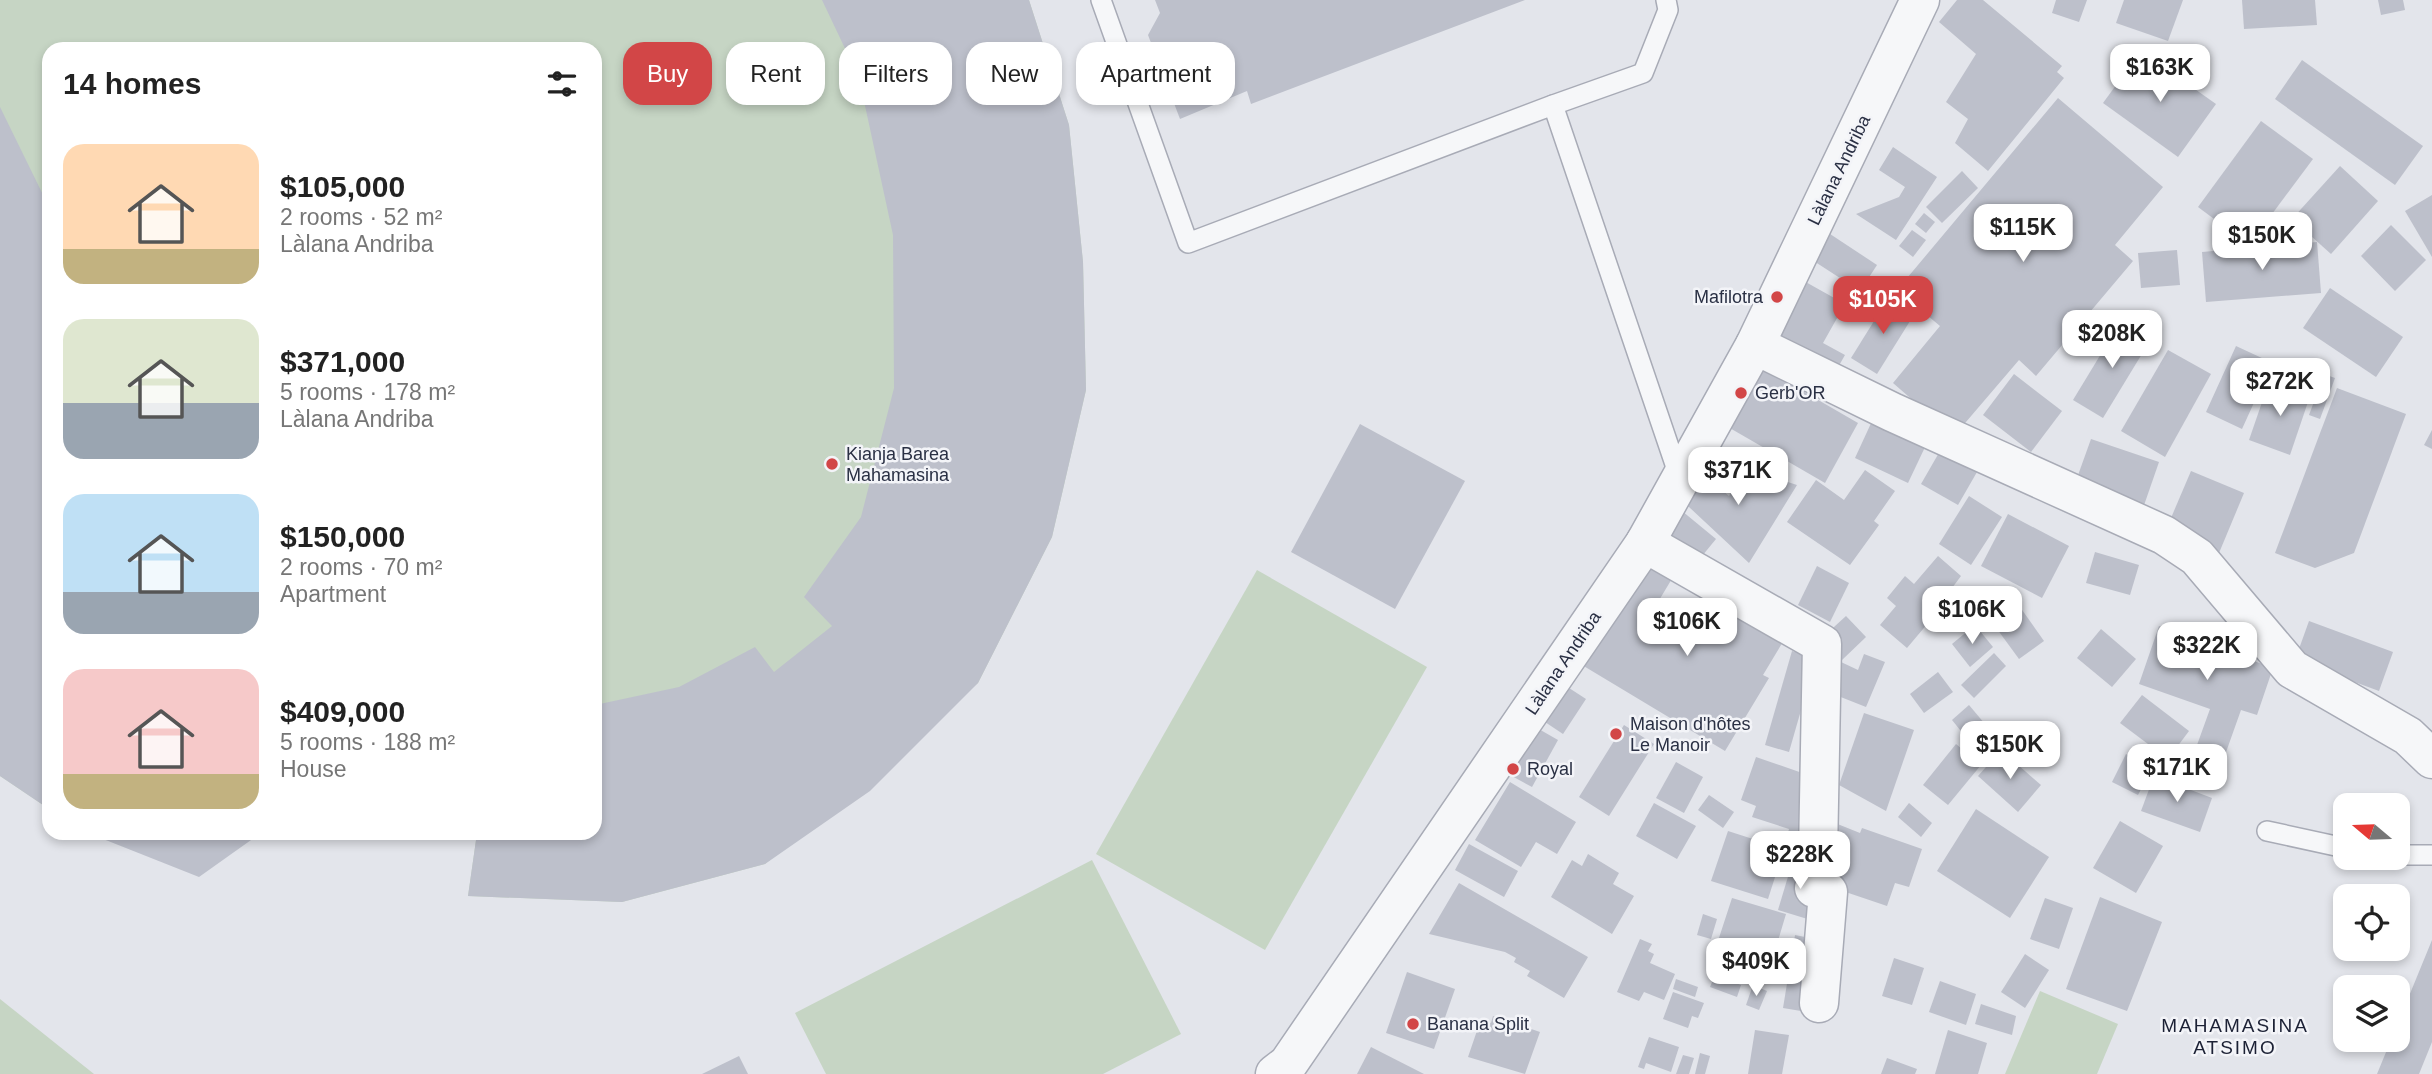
<!DOCTYPE html>
<meta charset="utf-8">
<style>
:root{--surface:#fff;--page:#f2f2f2;--text:#222;--muted:#767676;--accent:#d24647}
body{margin:0;font-family:Arial,sans-serif;background:var(--page);color:var(--text);height:100vh;display:flex;flex-direction:column;font-size:26px;white-space:nowrap}
*{box-sizing:border-box;margin:0}
p{font-size:23px;color:var(--muted)}
.icon{flex:none;width:38px;height:38px;fill:none;stroke:currentColor;stroke-width:2;stroke-linecap:round;stroke-linejoin:round}
.map{position:relative;flex:1;overflow:hidden}
.sheet{position:absolute;left:42px;top:42px;width:560px;height:798px;display:flex;flex-direction:column;background:var(--surface);border-radius:21px;box-shadow:0 4px 10px #0003}
.sheet>*{flex:none}
.guide{position:absolute;left:623px;top:42px;width:665px;height:63px;display:flex;gap:14px}
.needle{width:46px;rotate:289deg}
.buttons{position:absolute;left:2333px;top:793px;display:grid;gap:14px}
.buttons a{display:grid;place-items:center;width:77px;height:77px;border-radius:14px;background:var(--surface);box-shadow:0 4px 10px #0003;font-size:35px}
.price{position:absolute;translate:-50% -60px;padding:0 16px;border-radius:14px;background:#fff;color:#222;font-size:23px;line-height:46px;filter:drop-shadow(0 2px 4px #0008)}
.price::after{content:'';position:absolute;left:50%;top:42px;width:21px;height:16px;margin-left:-10px;background:inherit;clip-path:polygon(0 0,100% 0,50% 100%)}
.price.on{background:var(--accent);color:#fff}
ul{padding:0;list-style:none}
li{display:flex;align-items:center;gap:21px;height:175px;padding:0 21px}
li span{display:grid;place-items:center;flex:none;width:196px;height:140px;border-radius:21px;color:#555}
li>.icon{margin-inline-start:auto}
span .icon{width:84px;height:84px;fill:#fffc;stroke-width:1}
li b{font-size:30px}
h2{display:flex;justify-content:space-between;align-items:center;height:84px;padding:0 21px;font-size:30px}
.chip{padding:0 24px;border-radius:21px;background:var(--surface);box-shadow:0 4px 10px #0003;font-size:24px;line-height:63px}
.chip.on{background:var(--accent);color:#fff}
.map>svg:first-child{display:block}
.green{fill:#c6d5c4}
.building{fill:#bdc0cb}
.lines{fill:none;stroke-linecap:round;stroke-linejoin:round}
.service-casing{stroke:#a8abb6;stroke-width:22}
.minor-casing{stroke:#a8abb6;stroke-width:41}
.tertiary-casing{stroke:#a8abb6;stroke-width:41}
.service{stroke:#f6f7f9;stroke-width:19}
.minor{stroke:#f6f7f9;stroke-width:38}
.tertiary{stroke:#f6f7f9;stroke-width:38}
.poi-dot{fill:#d24647;stroke:#f3f4f8;stroke-width:2.5}
.labels{text-anchor:middle;dominant-baseline:central;stroke-width:5;stroke-linejoin:round;paint-order:stroke}
.street-label{font-size:18px;fill:#2a3044;stroke:#f3f4f8}
.poi-label{font-size:18px;fill:#2a3044;stroke:#f3f4f8;text-anchor:start}
.neighbourhood-label{font-size:19px;letter-spacing:2px;fill:#1c2135;stroke:#f3f4f8}
</style>
<div class="map">
<svg width="2432" height="1074" viewBox="0 0 2432 1074">
<rect width="100%" height="100%" fill="#e3e5eb"/>
<g class="green">
<polygon points="0,0 1029,0 1069,125 1083,262 1086,390 1052,537 978,683 765,864 622,902 468,896 477,833 595,833 595,49 49,49 49,809 0,776"/>
<polygon points="1257,570 1427,667 1265,950 1096,854"/>
<polygon points="1092,860 1181,1034 1103,1074 826,1074 795,1013"/>
<polygon points="2040,991 2118,1024 2097,1074 2005,1074"/>
<polygon points="0,999 94,1074 0,1074"/>
</g>
<g class="building">
<polygon points="822,0 1029,0 1069,125 1083,262 1086,390 1052,537 978,683 870,791 765,864 622,902 468,896 477,833 595,833 595,705 679,687 755,647 774,672 832,626 804,597 861,517 894,388 893,235 859,78"/>
<polygon points="1155,0 1525,0 1251,104 1247,91 1180,119 1148,35 1160,13"/>
<polygon points="1957,0 1983,0 2062,66 2057,72 2064,78 1988,171 1955,143 1968,119 1946,102 1976,54 1939,22"/>
<polygon points="2056,0 2087,0 2079,22 2052,13"/>
<polygon points="2124,0 2183,0 2168,41 2116,23"/>
<polygon points="2242,0 2315,0 2317,25 2244,29"/>
<polygon points="2378,0 2403,0 2405,10 2381,15"/>
<polygon points="2141,51 2216,104 2178,157 2103,103"/>
<polygon points="2302,60 2423,146 2395,185 2275,99"/>
<polygon points="2058,98 2163,187 2115,245 2133,261 2036,376 2019,360 1954,436 1893,383 1940,326 1897,290"/>
<polygon points="0,107 49,207 49,809 0,776"/>
<polygon points="2261,121 2313,159 2249,245 2198,207"/>
<polygon points="1893,147 1937,177 1896,240 1856,214 1899,197 1905,187 1879,170"/>
<polygon points="2340,166 2378,201 2331,254 2292,219"/>
<polygon points="1962,171 1978,188 1942,223 1926,207"/>
<polygon points="2432,195 2432,257 2405,211"/>
<polygon points="1924,213 1935,222 1926,233 1915,224"/>
<polygon points="2391,225 2426,260 2395,291 2361,256"/>
<polygon points="1824,230 1877,265 1860,291 1806,256"/>
<polygon points="1912,230 1926,240 1913,257 1899,246"/>
<polygon points="2317,242 2321,293 2206,302 2202,252"/>
<polygon points="2177,250 2180,285 2141,288 2138,253"/>
<polygon points="1795,276 1845,304 1823,343 1845,355 1837,369 1765,328"/>
<polygon points="2330,288 2403,337 2376,377 2303,328"/>
<polygon points="1889,297 1915,313 1877,374 1851,358"/>
<polygon points="2121,321 2151,339 2103,418 2073,400"/>
<polygon points="2236,346 2264,359 2248,393 2257,396 2242,429 2206,412"/>
<polygon points="2168,350 2211,374 2165,457 2121,431"/>
<polygon points="2293,363 2335,378 2320,419 2309,415 2318,391 2287,380"/>
<polygon points="1761,367 1858,423 1825,483 1728,427"/>
<polygon points="2014,374 2062,411 2031,452 1983,415"/>
<polygon points="2269,382 2310,396 2290,455 2249,440"/>
<polygon points="2337,388 2406,414 2354,553 2315,568 2275,553"/>
<polygon points="1873,419 1926,445 1908,483 1855,458"/>
<polygon points="1360,424 1465,481 1395,609 1291,552"/>
<polygon points="2432,430 2432,449 2424,445"/>
<polygon points="2091,439 2159,462 2142,511 2077,478"/>
<polygon points="1940,451 1977,472 1958,505 1921,484"/>
<polygon points="1694,466 1729,496 1746,468 1797,485 1749,563 1674,493"/>
<polygon points="1865,470 1895,491 1874,521 1879,525 1850,565 1787,522 1816,480 1844,500"/>
<polygon points="2191,471 2244,493 2219,553 2192,542 2168,525"/>
<polygon points="1969,496 2002,517 1971,565 1939,544"/>
<polygon points="1682,511 1716,539 1693,567 1659,539"/>
<polygon points="2008,514 2069,546 2042,598 1981,566"/>
<polygon points="2095,552 2139,565 2130,595 2086,583"/>
<polygon points="1648,555 1676,572 1655,607 1701,634 1710,618 1718,623 1734,597 1790,630 1763,675 1769,678 1725,751 1582,665"/>
<polygon points="1938,556 1961,576 1952,588 1955,591 1907,648 1880,625 1896,606 1887,598 1905,576 1914,584"/>
<polygon points="1817,566 1849,583 1830,622 1798,605"/>
<polygon points="2015,600 2044,641 2019,659 1989,618"/>
<polygon points="1846,616 1866,637 1842,660 1822,638"/>
<polygon points="2309,621 2393,652 2379,691 2295,660"/>
<polygon points="1975,625 1993,647 1970,667 1952,644"/>
<polygon points="2159,626 2273,668 2257,715 2241,710 2225,755 2197,745 2210,709 2139,684"/>
<polygon points="2101,629 2136,659 2112,687 2077,658"/>
<polygon points="1792,651 1816,658 1789,752 1765,745"/>
<polygon points="1994,653 2006,666 1974,698 1961,685"/>
<polygon points="1864,654 1885,662 1866,707 1828,692 1841,662 1858,670"/>
<polygon points="1938,672 1953,692 1924,713 1910,694"/>
<polygon points="1566,686 1586,699 1563,734 1542,720"/>
<polygon points="2142,695 2189,731 2168,759 2120,723"/>
<polygon points="1969,705 1995,736 1977,751 1952,720"/>
<polygon points="1864,713 1914,730 1886,811 1839,785"/>
<polygon points="1624,725 1654,744 1609,816 1579,797"/>
<polygon points="1537,728 1558,740 1532,787 1510,775"/>
<polygon points="1956,744 1981,765 1948,805 1923,785"/>
<polygon points="2001,750 2041,785 2018,812 1978,776"/>
<polygon points="2126,754 2152,768 2138,795 2112,782"/>
<polygon points="1756,757 1808,775 1805,844 1786,839 1789,829 1752,817 1756,806 1741,800"/>
<polygon points="1676,762 1703,777 1684,813 1656,798"/>
<polygon points="2154,776 2212,798 2200,832 2141,811"/>
<polygon points="1510,782 1576,822 1557,854 1536,842 1521,867 1475,840"/>
<polygon points="1709,795 1734,812 1723,828 1698,810"/>
<polygon points="1654,803 1696,826 1677,859 1636,836"/>
<polygon points="1909,803 1932,823 1921,837 1898,817"/>
<polygon points="1976,809 2049,857 2010,918 1937,871"/>
<polygon points="1830,821 1860,833 1862,828 1922,849 1909,887 1895,883 1887,906 1819,883"/>
<polygon points="2120,821 2163,846 2136,893 2093,868"/>
<polygon points="1728,831 1784,849 1768,899 1711,881"/>
<polygon points="88,833 261,833 199,877"/>
<polygon points="1469,844 1518,871 1504,897 1455,870"/>
<polygon points="1588,854 1619,873 1613,884 1634,896 1612,934 1551,897 1572,860 1582,866"/>
<polygon points="1793,860 1817,867 1814,921 1778,910"/>
<polygon points="1459,883 1588,957 1564,998 1527,976 1530,971 1514,962 1516,958 1505,952 1429,934"/>
<polygon points="2100,897 2162,922 2127,1011 2066,989"/>
<polygon points="1732,898 1786,914 1774,954 1756,949 1754,955 1717,944"/>
<polygon points="2045,898 2073,908 2059,949 2030,939"/>
<polygon points="1703,914 1717,919 1711,939 1697,935"/>
<polygon points="1795,935 1810,938 1813,1013 1783,1008"/>
<polygon points="1640,939 1652,944 1648,951 1654,954 1650,963 1675,974 1664,1000 1644,992 1639,1001 1617,992"/>
<polygon points="2432,940 2432,1042 2419,1074 2377,1074 2391,1040 2398,1040 2398,1023"/>
<polygon points="2025,954 2049,970 2025,1008 2001,992"/>
<polygon points="1894,958 1924,968 1912,1005 1882,996"/>
<polygon points="1407,972 1455,989 1434,1049 1386,1033"/>
<polygon points="1715,975 1741,985 1737,997 1710,987"/>
<polygon points="1676,979 1698,987 1695,997 1673,989"/>
<polygon points="1940,981 1976,994 1966,1025 1929,1012"/>
<polygon points="1753,985 1767,991 1759,1010 1746,1005"/>
<polygon points="1673,992 1704,1003 1698,1018 1692,1016 1688,1028 1663,1019"/>
<polygon points="1981,1004 2016,1016 2012,1035 1975,1024"/>
<polygon points="1493,1016 1540,1032 1525,1074 1468,1057 1481,1019 1491,1023"/>
<polygon points="1755,1030 1789,1035 1782,1074 1748,1074"/>
<polygon points="1948,1030 1987,1043 1978,1074 1935,1074"/>
<polygon points="1649,1037 1679,1047 1671,1072 1646,1063 1644,1069 1638,1067"/>
<polygon points="1371,1047 1424,1074 1357,1074"/>
<polygon points="1700,1053 1710,1056 1705,1074 1695,1074"/>
<polygon points="1683,1055 1694,1058 1689,1074 1676,1074"/>
<polygon points="739,1056 748,1074 702,1074"/>
<polygon points="1887,1058 1917,1069 1915,1074 1881,1074"/>
</g>
<g class="lines">
<g class="service-casing">
<g id="service">
<polyline points="1101,0 1188,243 1553,105 1680,479"/>
<polyline points="1553,105 1643,73 1668,10 1666,0"/>
<polyline points="2267,831 2345,848"/>
<polyline points="2398,855 2432,855"/>
</g>
</g>
<g class="minor-casing">
<g id="minor">
<polyline points="1755,345 1892,412 2164,535 2197,557 2292,669 2408,736 2432,759"/>
<polyline points="1645,543 1822,644 1818,854 1823,860 1814,888 1828,892 1819,1003"/>
</g>
</g>
<g class="tertiary-casing">
<polyline id="tertiary" points="1275,1074 1288,1064 1645,543 1755,345 1920,0"/>
</g>
<use href="#service" class="service"/>
<use href="#minor" class="minor"/>
<use href="#tertiary" class="tertiary"/>
</g>
<g class="poi-dot">
<circle cx="1777" cy="297" r="7"/>
<circle cx="1741" cy="393" r="7"/>
<circle cx="832" cy="464" r="7"/>
<circle cx="1616" cy="734" r="7"/>
<circle cx="1513" cy="769" r="7"/>
<circle cx="1413" cy="1024" r="7"/>
</g>
<g class="labels">
<g class="street-label">
<text transform="translate(1839 170) rotate(-64)">Làlana Andriba</text>
<text transform="translate(1563 663) rotate(-56)">Làlana Andriba</text>
</g>
<g class="poi-label">
<text x="1763" y="297" text-anchor="end">Mafilotra</text>
<text x="1755" y="393">Gerb'OR</text>
<text x="846" y="454">Kianja Barea<tspan x="846" dy="21">Mahamasina</tspan></text>
<text x="1630" y="724">Maison d'hôtes<tspan x="1630" dy="21">Le Manoir</tspan></text>
<text x="1527" y="769">Royal</text>
<text x="1427" y="1024">Banana Split</text>
</g>
<g class="neighbourhood-label">
<text x="2235" y="1025">MAHAMASINA<tspan x="2235" dy="22">ATSIMO</tspan></text>
</g>
</g>
</svg>
<div class="buttons">
<a><svg class="needle" viewBox="-14 -14 28 28"><path d="M0-13l5 13h-10z" fill="#e53935"/><path d="M0 13l5-13h-10z" fill="#767676"/></svg></a>
<a><svg class="icon" aria-label="locate" viewBox="0 0 24 24"><circle cx="12" cy="12" r="6"/><path d="M12 2v4M12 18v4M2 12h4M18 12h4"/></svg></a>
<a><svg class="icon" aria-label="layers" viewBox="0 0 24 24"><path d="M12 4l9 5-9 5-9-5zM3 14l9 5 9-5"/></svg></a>
</div>
<b class="price" style="left:2160px;top:104px">$163K</b>
<b class="price" style="left:2023px;top:264px">$115K</b>
<b class="price" style="left:2262px;top:272px">$150K</b>
<b class="price on" style="left:1883px;top:336px">$105K</b>
<b class="price" style="left:2112px;top:370px">$208K</b>
<b class="price" style="left:2280px;top:418px">$272K</b>
<b class="price" style="left:1738px;top:507px">$371K</b>
<b class="price" style="left:1972px;top:646px">$106K</b>
<b class="price" style="left:1687px;top:658px">$106K</b>
<b class="price" style="left:2207px;top:682px">$322K</b>
<b class="price" style="left:2010px;top:781px">$150K</b>
<b class="price" style="left:2177px;top:804px">$171K</b>
<b class="price" style="left:1800px;top:891px">$228K</b>
<b class="price" style="left:1756px;top:998px">$409K</b>
<div class="guide">
<a class="chip on">Buy</a>
<a class="chip">Rent</a>
<a class="chip">Filters</a>
<a class="chip">New</a>
<a class="chip">Apartment</a>
</div>
<section class="sheet">
<h2>14 homes<svg class="icon" aria-label="filters" viewBox="0 0 24 24"><path d="M4 7h16M4 17h16"/><circle cx="9" cy="7" r="2"/><circle cx="15" cy="17" r="2"/></svg></h2>
<ul>
<li><span style="background:linear-gradient(#ffd9b3 75%,#c2b280 0)"><svg class="icon" aria-label="home" viewBox="0 0 24 24"><path d="M3 11l9-7 9 7M6 9v11h12V9"/></svg></span><div><b>$105,000</b><p>2 rooms · 52 m²</p><p>Làlana Andriba</p></div></li>
<li><span style="background:linear-gradient(#dfe7d0 60%,#9aa5b1 0)"><svg class="icon" aria-label="home" viewBox="0 0 24 24"><path d="M3 11l9-7 9 7M6 9v11h12V9"/></svg></span><div><b>$371,000</b><p>5 rooms · 178 m²</p><p>Làlana Andriba</p></div></li>
<li><span style="background:linear-gradient(#bfe0f5 70%,#9aa5b1 0)"><svg class="icon" aria-label="home" viewBox="0 0 24 24"><path d="M3 11l9-7 9 7M6 9v11h12V9"/></svg></span><div><b>$150,000</b><p>2 rooms · 70 m²</p><p>Apartment</p></div></li>
<li><span style="background:linear-gradient(#f6c9c9 75%,#c2b280 0)"><svg class="icon" aria-label="home" viewBox="0 0 24 24"><path d="M3 11l9-7 9 7M6 9v11h12V9"/></svg></span><div><b>$409,000</b><p>5 rooms · 188 m²</p><p>House</p></div></li>
</ul>
</section>
</div>
